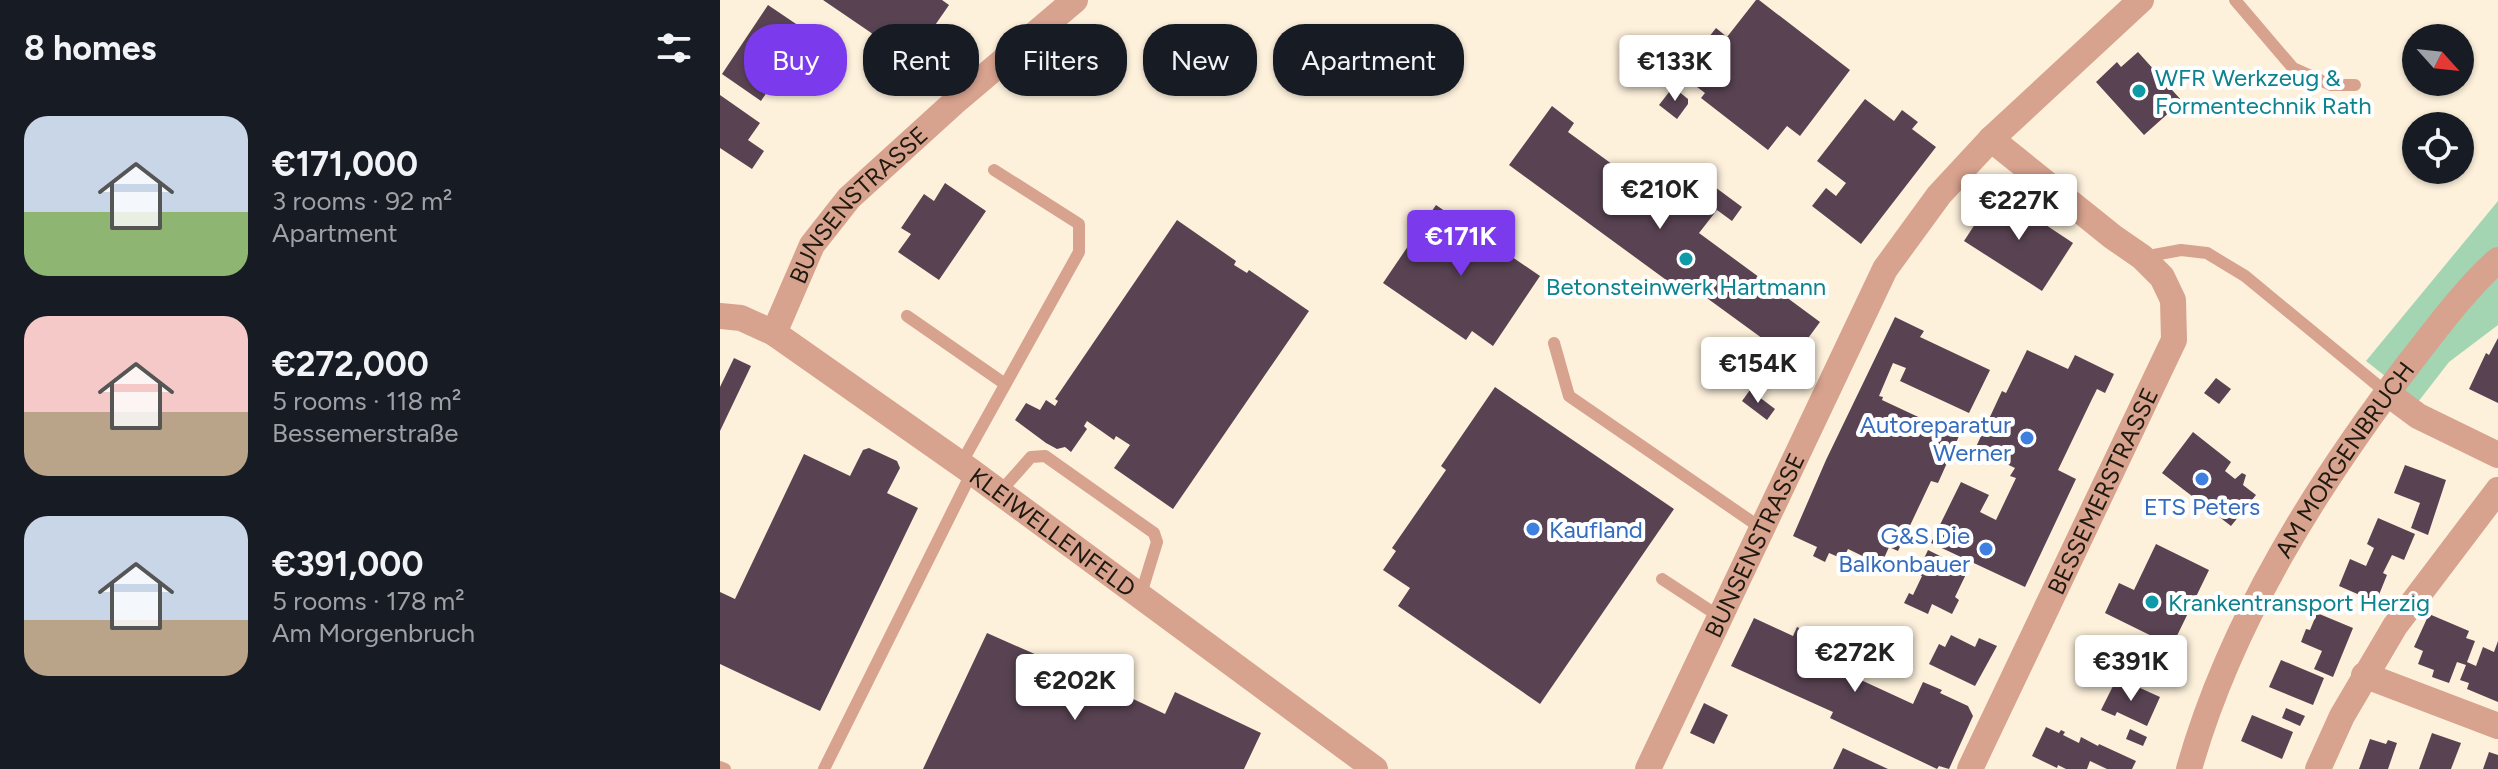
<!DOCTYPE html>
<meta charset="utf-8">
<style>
:root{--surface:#171b24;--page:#242831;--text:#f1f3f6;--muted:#9ea1a6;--accent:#7c3aed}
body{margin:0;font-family:Figtree,sans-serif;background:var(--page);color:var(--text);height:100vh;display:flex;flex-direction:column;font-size:30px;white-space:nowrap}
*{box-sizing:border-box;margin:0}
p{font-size:26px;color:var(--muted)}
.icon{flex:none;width:44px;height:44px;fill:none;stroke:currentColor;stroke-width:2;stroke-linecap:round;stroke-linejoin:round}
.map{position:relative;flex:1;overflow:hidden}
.sheet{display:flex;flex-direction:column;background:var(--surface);width:720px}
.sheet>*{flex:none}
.guide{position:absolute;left:24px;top:24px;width:760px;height:72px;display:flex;gap:16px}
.needle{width:52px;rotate:117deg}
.controls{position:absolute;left:1682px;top:24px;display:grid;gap:16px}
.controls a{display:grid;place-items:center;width:72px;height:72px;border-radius:50%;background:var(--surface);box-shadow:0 2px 6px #0004;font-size:40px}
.price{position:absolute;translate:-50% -68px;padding:0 18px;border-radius:8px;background:#fff;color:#222;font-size:26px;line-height:52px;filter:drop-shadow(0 2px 4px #0008)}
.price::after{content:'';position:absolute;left:50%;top:48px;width:24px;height:18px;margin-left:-12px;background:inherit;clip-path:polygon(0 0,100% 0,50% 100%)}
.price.selected{background:var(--accent);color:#fff}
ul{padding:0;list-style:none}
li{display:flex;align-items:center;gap:24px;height:200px;padding:0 24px}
li span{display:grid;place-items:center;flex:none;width:224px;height:160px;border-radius:24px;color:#555}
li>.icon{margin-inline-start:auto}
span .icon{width:96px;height:96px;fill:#fffc;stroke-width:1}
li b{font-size:34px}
h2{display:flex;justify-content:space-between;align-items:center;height:96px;padding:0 24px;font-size:34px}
.tag{padding:0 28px;border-radius:32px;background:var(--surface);box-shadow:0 2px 6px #0004;font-size:28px;line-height:72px}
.tag.selected{background:var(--accent);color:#fff}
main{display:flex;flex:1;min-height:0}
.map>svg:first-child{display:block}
.green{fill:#a3d5b3}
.building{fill:#594353}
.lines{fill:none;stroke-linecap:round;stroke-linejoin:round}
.lane{stroke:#d7a28e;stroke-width:12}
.street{stroke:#d7a28e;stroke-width:26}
.culture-dot{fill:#0f9aa8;stroke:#fff;stroke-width:3}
.shop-dot{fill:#3f7fe0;stroke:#fff;stroke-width:3}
.labels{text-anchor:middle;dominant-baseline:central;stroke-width:8;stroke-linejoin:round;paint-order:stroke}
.culture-label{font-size:24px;fill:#0d838f;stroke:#fff;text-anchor:start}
.street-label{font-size:24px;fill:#1f1910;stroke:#fff}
.shop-label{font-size:24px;fill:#366cbe;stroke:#fff;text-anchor:end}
</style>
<main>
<section class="sheet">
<h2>8 homes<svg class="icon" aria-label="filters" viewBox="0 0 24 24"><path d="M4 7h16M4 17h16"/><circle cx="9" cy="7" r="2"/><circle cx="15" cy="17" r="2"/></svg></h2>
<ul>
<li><span style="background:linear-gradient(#c9d6e8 60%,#8fb573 0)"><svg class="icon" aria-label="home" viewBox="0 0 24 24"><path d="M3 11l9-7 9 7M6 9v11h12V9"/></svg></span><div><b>€171,000</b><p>3 rooms · 92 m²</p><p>Apartment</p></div></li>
<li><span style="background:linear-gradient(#f6c9c9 60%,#b9a48a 0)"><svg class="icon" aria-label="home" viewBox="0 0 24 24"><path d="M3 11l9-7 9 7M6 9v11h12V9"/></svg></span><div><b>€272,000</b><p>5 rooms · 118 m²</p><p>Bessemerstraße</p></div></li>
<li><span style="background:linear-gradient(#c9d6e8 65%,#b9a48a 0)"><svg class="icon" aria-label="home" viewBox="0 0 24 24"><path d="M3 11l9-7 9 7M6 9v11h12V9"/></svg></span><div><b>€391,000</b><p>5 rooms · 178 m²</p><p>Am Morgenbruch</p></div></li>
</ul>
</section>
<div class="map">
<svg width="1778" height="769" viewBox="0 0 1778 769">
<rect width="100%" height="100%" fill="#fdf1dc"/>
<polygon class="green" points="1778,201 1778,325 1729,362 1698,402 1646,361"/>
<g class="building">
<polygon points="103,0 222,0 229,5 191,60"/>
<polygon points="1036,0 1039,0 1130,70 1080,136 1067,126 1048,150 981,98 985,93 968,80 975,71 967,65 996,28 1007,37"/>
<polygon points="48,5 88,32 41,101 2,74"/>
<polygon points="1418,52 1462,101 1424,135 1376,82 1397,62 1401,67"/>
<polygon points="953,87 968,99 968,104 957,119 939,105"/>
<polygon points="0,95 40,123 28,140 44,151 32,169 0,148"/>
<polygon points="1145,99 1174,121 1182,110 1198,122 1192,129 1216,147 1141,244 1092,206 1106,188 1116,196 1126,183 1097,161"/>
<polygon points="832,106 854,123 848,132 955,210 980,176 1022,207 1012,221 997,210 979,233 1100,322 1072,360 969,285 964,293 789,165"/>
<polygon points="225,183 266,211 219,280 178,252 191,234 181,228 204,194 214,201"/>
<polygon points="1276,192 1353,243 1322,291 1244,241"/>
<polygon points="716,205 820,276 773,346 752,331 746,340 663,283"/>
<polygon points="457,220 516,261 514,265 527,273 529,270 589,311 453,509 394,468 410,445 396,436 394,440 367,421 364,426 367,429 351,452 345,447 337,449 326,443 295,420 306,403 320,410 326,400 335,406 338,401 335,399"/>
<polygon points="1175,317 1204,331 1200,337 1270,370 1249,413 1180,381 1186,368 1173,363 1159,396 1163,397 1162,400 1239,436 1218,483 1211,481 1178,551 1169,547 1161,565 1128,549 1123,559 1109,553 1105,562 1093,556 1097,547 1073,536 1106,460"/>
<polygon points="1778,338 1778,403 1749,389 1766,353 1769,355"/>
<polygon points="1307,350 1348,369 1355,355 1394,374 1385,393 1377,389 1372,399 1338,470 1356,479 1305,587 1211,543 1241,482 1269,495 1260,512 1276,520 1296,478 1290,476 1295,468 1255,449 1282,391 1286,393"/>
<polygon points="14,358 31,366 0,431 0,387"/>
<polygon points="1496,378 1511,389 1499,404 1484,393"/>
<polygon points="775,387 954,509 820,704 678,606 690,588 663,570 676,551 672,548 726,470 721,466"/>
<polygon points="1030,390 1055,409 1047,420 1022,401"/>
<polygon points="1473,432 1511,462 1505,471 1515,479 1522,473 1526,475 1523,485 1536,495 1511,526 1442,473"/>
<polygon points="149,448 177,461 180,468 167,493 198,508 100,711 0,664 0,592 15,599 84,454 130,476 143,450"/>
<polygon points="1685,465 1726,480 1708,535 1691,528 1700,503 1674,493"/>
<polygon points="1658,518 1695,534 1684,560 1672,555 1663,573 1667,575 1656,602 1619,586 1630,559 1646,566 1654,548 1647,544"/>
<polygon points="1436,544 1489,570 1452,646 1385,613 1399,583 1414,590"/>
<polygon points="1208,550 1248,570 1235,597 1239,600 1232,614 1212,604 1208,614 1184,603 1189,593 1193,595 1202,576 1197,573"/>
<polygon points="1597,613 1633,628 1613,677 1594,669 1602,651 1581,642 1586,629 1590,630"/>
<polygon points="1709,614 1749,631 1746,638 1755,641 1747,662 1756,666 1763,647 1774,652 1778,641 1778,702 1747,689 1749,683 1740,680 1746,665 1737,662 1729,683 1712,677 1714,670 1698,664 1703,651 1694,647"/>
<polygon points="1034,618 1073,636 1077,627 1139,655 1130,675 1193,704 1203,682 1222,690 1220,693 1248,706 1253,716 1229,769 1219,766 1217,769 1110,718 1113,712 1011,666"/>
<polygon points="267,633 351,670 376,655 381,684 409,697 445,714 455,692 541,733 524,769 203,769"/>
<polygon points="1231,635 1255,647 1259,638 1277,646 1255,686 1209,664 1219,644 1225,647"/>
<polygon points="1561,660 1604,678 1593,705 1549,687"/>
<polygon points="1395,682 1406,687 1409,683 1440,697 1427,726 1397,712 1395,716 1381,710"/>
<polygon points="984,703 1008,715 994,744 970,733"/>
<polygon points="1566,708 1585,716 1580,726 1562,718"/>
<polygon points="1532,715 1573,732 1562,759 1521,741"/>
<polygon points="1326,727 1339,733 1341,730 1345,732 1343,735 1359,743 1361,737 1378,746 1379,744 1416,761 1412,769 1387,769 1370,761 1367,769 1346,769 1338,765 1337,768 1312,756"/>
<polygon points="1410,729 1427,737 1423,746 1406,739"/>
<polygon points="1712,733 1741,743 1731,769 1699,769"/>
<polygon points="1650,739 1666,744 1668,740 1677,743 1668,769 1639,769"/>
<polygon points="1123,748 1168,769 1113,769"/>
<polygon points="1769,752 1778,755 1778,769 1763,769"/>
</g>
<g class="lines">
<g class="lane">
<polyline points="1515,0 1573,68 1611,85 1635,85"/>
<polyline points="1423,257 1461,250 1487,253 1525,276 1667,393"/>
<polyline points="187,316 285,384"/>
<polyline points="834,343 849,396 1041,528"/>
<polyline points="241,464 359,252 359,224 274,170"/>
<polyline points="280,492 311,457 325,456 434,533 437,542 421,594"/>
<polyline points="942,579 1000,617"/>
<polyline points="0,767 5,769"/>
<polyline points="104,769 252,472"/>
</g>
<g class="street">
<path id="s1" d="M0,316l21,2 33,15 198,139 403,297"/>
<path id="s2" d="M54,333l38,-88 37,-47 109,-99 117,-99"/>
<polyline points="1667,393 1698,416 1778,455"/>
<polyline points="1644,675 1778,726"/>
<path id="s3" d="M928,769l237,-500 54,-74 52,-56 150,-139"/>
<path id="s4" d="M1250,769l204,-429 -1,-40 -11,-23 -20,-20 -29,-20 -122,-98"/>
<path id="s5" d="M1469,769c42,-149 129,-286 222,-408 26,-33 56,-74 87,-101"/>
<polyline points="1598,769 1622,716 1675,626 1778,490"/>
</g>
</g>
<g class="culture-dot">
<circle cx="1419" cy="91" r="8"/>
<circle cx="966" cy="259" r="8"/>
<circle cx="1432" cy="602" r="8"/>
</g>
<g class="shop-dot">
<circle cx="1307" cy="438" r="8"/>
<circle cx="1482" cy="479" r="8"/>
<circle cx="813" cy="529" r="8"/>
<circle cx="1266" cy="549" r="8"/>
</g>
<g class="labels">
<g class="culture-label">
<text x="1435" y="77">WFR Werkzeug &amp;<tspan x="1435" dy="28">Formentechnik Rath</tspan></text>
<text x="966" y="286" text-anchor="middle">Betonsteinwerk Hartmann</text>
<text x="1448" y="602">Krankentransport Herzig</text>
</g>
<g class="street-label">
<text stroke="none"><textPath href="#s2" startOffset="156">BUNSENSTRASSE</textPath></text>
<text stroke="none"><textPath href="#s5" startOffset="348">AM MORGENBRUCH</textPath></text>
<text stroke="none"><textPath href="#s4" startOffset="308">BESSEMERSTRASSE</textPath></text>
<text stroke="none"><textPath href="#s1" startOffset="400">KLEIWELLENFELD</textPath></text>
<text stroke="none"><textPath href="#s3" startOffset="248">BUNSENSTRASSE</textPath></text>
</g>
<g class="shop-label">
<text x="1291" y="424">Autoreparatur<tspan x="1291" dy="28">Werner</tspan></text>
<text x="1482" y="506" text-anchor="middle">ETS Peters</text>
<text x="829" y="529" text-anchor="start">Kaufland</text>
<text x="1250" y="535">G&amp;S Die<tspan x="1250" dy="28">Balkonbauer</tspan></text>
</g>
</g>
</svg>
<div class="controls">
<a><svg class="needle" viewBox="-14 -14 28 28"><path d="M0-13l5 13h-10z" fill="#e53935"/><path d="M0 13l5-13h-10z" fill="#9ea1a6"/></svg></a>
<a><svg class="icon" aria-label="locate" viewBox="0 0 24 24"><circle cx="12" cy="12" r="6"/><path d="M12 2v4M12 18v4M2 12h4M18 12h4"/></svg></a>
</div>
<b class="price" style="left:955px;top:103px">€133K</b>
<b class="price" style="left:940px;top:231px">€210K</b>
<b class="price" style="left:1299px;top:242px">€227K</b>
<b class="price selected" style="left:741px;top:278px">€171K</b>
<b class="price" style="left:1038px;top:405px">€154K</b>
<b class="price" style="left:1135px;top:694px">€272K</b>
<b class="price" style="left:1411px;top:703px">€391K</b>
<b class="price" style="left:355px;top:722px">€202K</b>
<div class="guide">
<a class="tag selected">Buy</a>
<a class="tag">Rent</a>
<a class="tag">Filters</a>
<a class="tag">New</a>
<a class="tag">Apartment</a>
</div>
</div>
</main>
